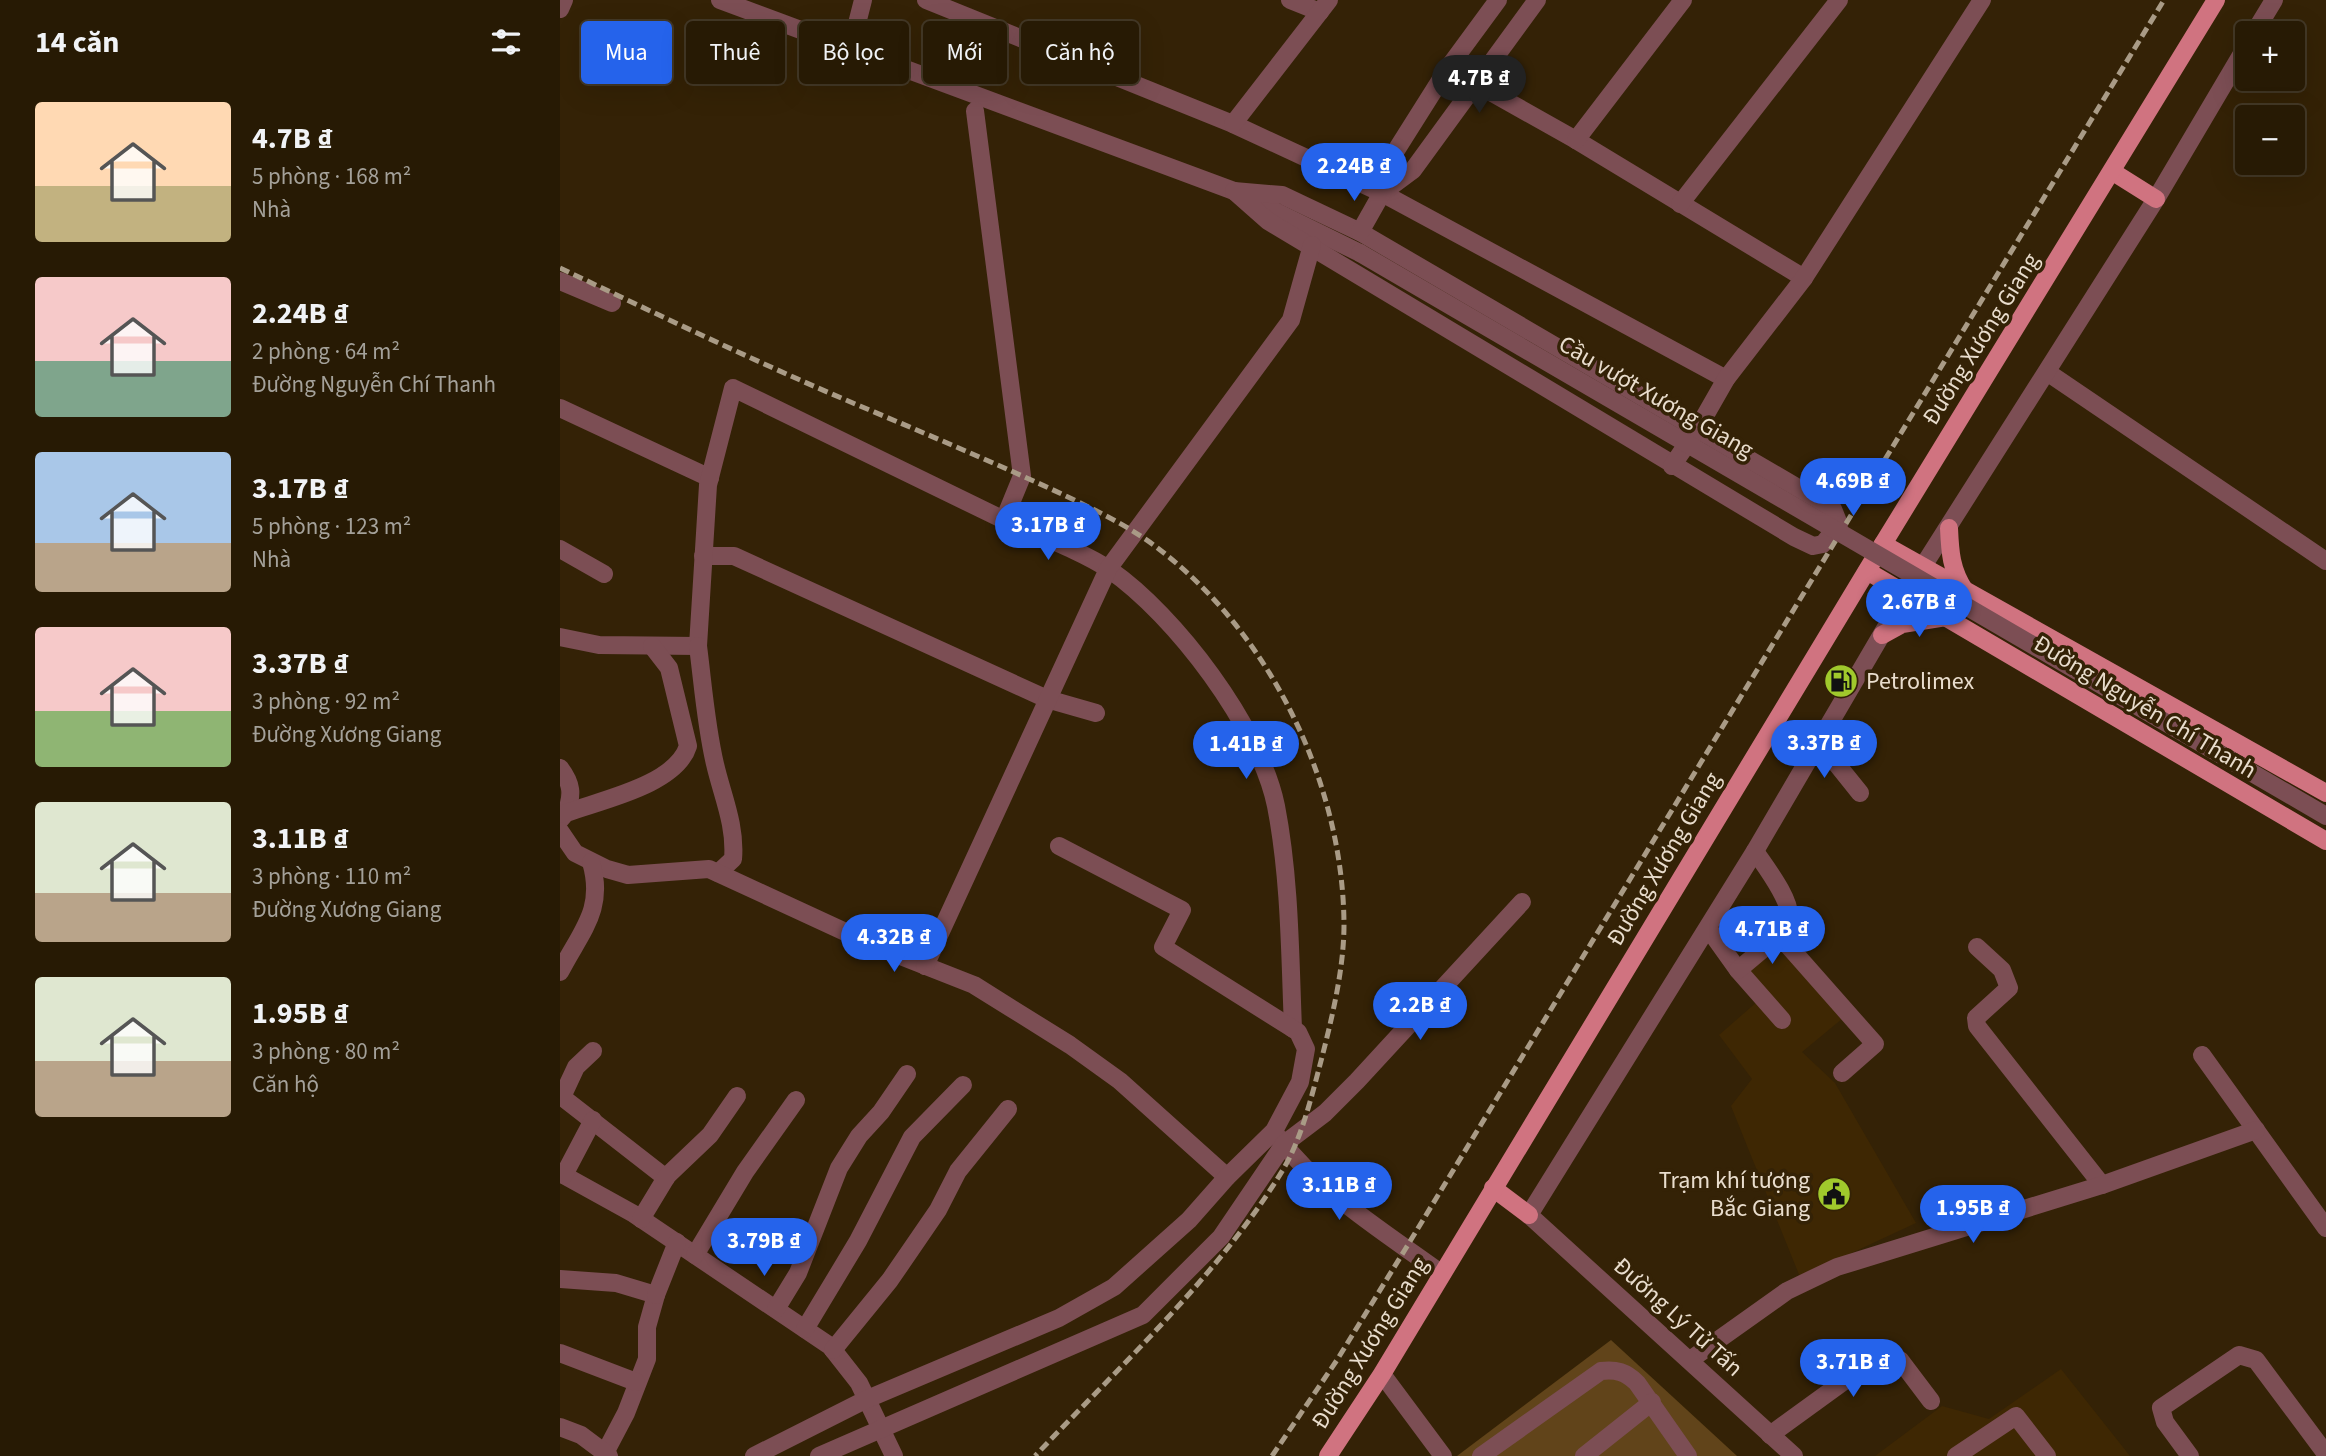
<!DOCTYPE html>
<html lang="vi">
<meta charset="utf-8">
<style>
:root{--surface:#271a04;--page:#2f230e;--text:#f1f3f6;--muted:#a4a19a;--line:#433826;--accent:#2563eb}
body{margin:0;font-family:"Source Sans 3",sans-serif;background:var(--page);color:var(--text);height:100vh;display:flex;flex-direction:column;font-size:26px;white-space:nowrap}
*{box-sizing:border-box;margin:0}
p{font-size:23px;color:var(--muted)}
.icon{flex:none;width:38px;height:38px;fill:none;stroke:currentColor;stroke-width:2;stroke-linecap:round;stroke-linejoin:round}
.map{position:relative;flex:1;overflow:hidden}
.drawer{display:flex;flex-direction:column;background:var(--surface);width:560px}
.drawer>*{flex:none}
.top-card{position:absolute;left:21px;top:21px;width:665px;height:63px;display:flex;gap:14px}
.controls{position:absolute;left:1675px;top:21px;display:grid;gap:14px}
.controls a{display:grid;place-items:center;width:70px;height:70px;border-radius:7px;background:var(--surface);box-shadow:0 7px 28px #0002,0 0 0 2px var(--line);font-size:35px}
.price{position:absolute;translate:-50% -60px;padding:0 16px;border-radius:24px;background:var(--accent);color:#fff;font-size:23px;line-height:46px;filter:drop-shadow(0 2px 4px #0008)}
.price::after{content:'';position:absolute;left:50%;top:42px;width:21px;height:16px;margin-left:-10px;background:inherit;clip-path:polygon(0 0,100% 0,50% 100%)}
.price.current{background:#222;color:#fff}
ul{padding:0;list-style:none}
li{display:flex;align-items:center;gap:21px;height:175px;padding:0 35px}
li span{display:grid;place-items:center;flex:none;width:196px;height:140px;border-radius:7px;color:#555}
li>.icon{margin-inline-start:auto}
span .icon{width:84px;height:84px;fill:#fffc;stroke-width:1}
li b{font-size:30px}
h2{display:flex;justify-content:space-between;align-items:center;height:84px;padding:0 35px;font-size:30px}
.tag{padding:0 24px;border-radius:7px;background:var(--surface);box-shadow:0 7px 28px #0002,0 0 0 2px var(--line);font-size:24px;line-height:63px}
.tag.current{background:var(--accent);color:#fff}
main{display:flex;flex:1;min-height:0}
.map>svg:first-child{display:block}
.built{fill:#3e2703}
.green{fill:#61441a}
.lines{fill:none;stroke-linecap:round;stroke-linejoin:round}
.minor{stroke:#7c4e54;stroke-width:18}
.major{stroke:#d07380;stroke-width:18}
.rail{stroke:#a99b86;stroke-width:5;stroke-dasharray:10 5;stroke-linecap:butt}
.minor-bridge{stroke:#7c4e54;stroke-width:18}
.labels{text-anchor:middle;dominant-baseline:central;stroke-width:7;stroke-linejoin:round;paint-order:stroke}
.street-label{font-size:24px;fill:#e9ddcd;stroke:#342206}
.poi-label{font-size:24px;fill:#e9ddcd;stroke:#342206;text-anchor:start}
</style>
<main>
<section class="drawer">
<h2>14 căn<svg class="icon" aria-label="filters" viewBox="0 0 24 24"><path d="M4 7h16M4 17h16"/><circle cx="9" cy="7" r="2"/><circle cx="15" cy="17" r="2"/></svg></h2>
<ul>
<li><span style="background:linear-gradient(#ffd9b3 60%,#c2b280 0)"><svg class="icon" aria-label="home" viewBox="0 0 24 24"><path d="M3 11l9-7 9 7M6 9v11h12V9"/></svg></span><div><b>4.7B ₫</b><p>5 phòng · 168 m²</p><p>Nhà</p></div></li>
<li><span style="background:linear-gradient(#f6c9c9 60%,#7fa58c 0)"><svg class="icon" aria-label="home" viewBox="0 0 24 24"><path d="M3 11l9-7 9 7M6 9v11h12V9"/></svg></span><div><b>2.24B ₫</b><p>2 phòng · 64 m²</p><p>Đường Nguyễn Chí Thanh</p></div></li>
<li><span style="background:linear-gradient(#a9c7e8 65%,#b9a48a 0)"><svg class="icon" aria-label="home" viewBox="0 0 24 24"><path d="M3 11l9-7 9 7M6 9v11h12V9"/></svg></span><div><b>3.17B ₫</b><p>5 phòng · 123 m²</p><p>Nhà</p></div></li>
<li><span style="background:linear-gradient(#f6c9c9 60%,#8fb573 0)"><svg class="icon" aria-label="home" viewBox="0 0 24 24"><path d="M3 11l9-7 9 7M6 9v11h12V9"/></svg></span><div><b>3.37B ₫</b><p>3 phòng · 92 m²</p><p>Đường Xương Giang</p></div></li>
<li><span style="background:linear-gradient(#dfe7d0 65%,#b9a48a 0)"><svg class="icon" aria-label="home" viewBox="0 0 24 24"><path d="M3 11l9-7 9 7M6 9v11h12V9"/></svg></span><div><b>3.11B ₫</b><p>3 phòng · 110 m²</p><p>Đường Xương Giang</p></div></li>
<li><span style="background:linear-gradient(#dfe7d0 60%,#b9a48a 0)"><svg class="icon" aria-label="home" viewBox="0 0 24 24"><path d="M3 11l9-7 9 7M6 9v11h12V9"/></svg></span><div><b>1.95B ₫</b><p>3 phòng · 80 m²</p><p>Căn hộ</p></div></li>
</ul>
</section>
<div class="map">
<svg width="1766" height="1456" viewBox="0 0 1766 1456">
<rect width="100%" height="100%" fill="#342206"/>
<g class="built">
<polygon points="1217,940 1294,1009 1242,1052 1275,1083 1356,1223 1240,1277 1171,1106 1192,1079 1159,1035 1198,1001 1178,973"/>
<polygon points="1501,1369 1570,1456 1315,1456 1382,1406 1429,1419"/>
</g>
<polygon class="green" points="1051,1340 1177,1456 897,1456"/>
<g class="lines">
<g class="minor">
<polyline points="160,0 674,191 800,253"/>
<polyline points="366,0 673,124 822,193 1166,379"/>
<polyline points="730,0 760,12"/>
<polyline points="0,9 4,0"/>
<polyline points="1694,33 1714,0"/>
<polyline points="291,47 303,0"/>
<polyline points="888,68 1016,140 1244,278"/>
<polyline points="673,124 769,0"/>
<polyline points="1016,140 1123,0"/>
<polygon points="674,191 722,195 800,232 1262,502 1273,509 1279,524 1263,544 1253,546 1234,537 708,221"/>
<polyline points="822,193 853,170 977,0"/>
<polyline points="1120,204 1279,0"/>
<polyline points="800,232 822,193 830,160 888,68 938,0"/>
<polyline points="0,281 52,303"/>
<polyline points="1487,372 1766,561"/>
<polyline points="0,408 150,478"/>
<polyline points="1112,466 1138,428 1166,379 1244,278 1422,0"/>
<path d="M444,520c31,14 78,31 106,50 65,45 150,157 166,236 14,72 14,149 17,223"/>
<polyline points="0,549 44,574"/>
<polyline points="143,556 174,556 487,699 536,713"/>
<polyline points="0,637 39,645 138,646 148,485 173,388 444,520 462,476 415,111"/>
<path d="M138,646c5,39 8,80 17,118 7,31 21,61 18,95l-15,14"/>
<polyline points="1259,742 1300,793"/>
<path d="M0,768c12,16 13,26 6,45"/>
<path d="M0,820l6,-7c35,-13 110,-28 122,-67l-19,-78 -17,-22"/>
<polyline points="0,831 15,853 47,869 68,875 149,869 320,948 414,985 510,1045 560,1081 667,1177"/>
<path d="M1195,851c9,14 37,49 34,67 -1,5 -5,10 -7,15l2,8 91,103 -33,29"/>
<polyline points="1148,928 1178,970 1222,1020"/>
<polyline points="1417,947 1442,970 1449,988 1416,1018 1417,1026 1542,1185"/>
<polyline points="365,966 548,569 731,320 752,245"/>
<polyline points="1178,970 1222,933"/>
<path d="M0,972c21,-41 45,-62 31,-110"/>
<polyline points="33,1051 16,1067 2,1097 106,1178"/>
<polyline points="1642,1055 1766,1228"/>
<path d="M718,1137c42,56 108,96 164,137"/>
<polyline points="0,1173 74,1214 270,1346 299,1383 334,1456"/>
<polyline points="4,1175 33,1120"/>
<polyline points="81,1219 107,1176 150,1135 177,1096"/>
<polyline points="135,1255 185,1172 236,1100"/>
<polyline points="0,1279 56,1283 96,1295 87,1327 87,1359 66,1413 46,1451"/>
<polyline points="96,1295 117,1242"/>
<polyline points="216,1309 238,1273 279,1168 299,1136 321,1112 347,1074"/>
<polyline points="245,1329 298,1241 352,1137 403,1085"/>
<polyline points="273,1350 330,1280 378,1210 398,1171 448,1109"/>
<polyline points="0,1353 76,1382"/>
<polyline points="1130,1360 1227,1291 1277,1267 1542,1185 1696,1130"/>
<polyline points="822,1374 883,1456"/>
<polyline points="0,1427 21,1435 49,1456"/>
<polyline points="1210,1435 1305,1366 1331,1355 1340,1360 1371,1401"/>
<polyline points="194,1456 305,1400 499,1318 554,1287 629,1220 667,1177 714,1131 740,1082 746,1049 738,1032 603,947 622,910 499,846"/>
<polyline points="259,1456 583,1315 661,1237 724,1144 765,1113 797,1081 962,902"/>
<path d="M921,1456l120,-85c15,-2 25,1 36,12l51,73"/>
<polyline points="1024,1456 1092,1402"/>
<polyline points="1234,1456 969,1215 1195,851 1346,593 1596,199 1687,45"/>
<polyline points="1396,1456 1456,1416 1487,1456"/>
<polyline points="1630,1456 1605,1422 1601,1408 1679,1355 1696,1360 1766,1454"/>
</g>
<g class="major">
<polyline points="1553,172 1596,199"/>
<path d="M1389,528c1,24 2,42 16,63"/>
<polyline points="1323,544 1766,793"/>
<polyline points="1307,571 1766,841"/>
<polyline points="1322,635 1342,624 1386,617"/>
<polyline points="933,1188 969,1215"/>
<polyline points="768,1456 822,1374 1323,544 1656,0"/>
</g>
<g class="rail">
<path d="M0,268c99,47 198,95 300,138 64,27 128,54 191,83 38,18 80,37 113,64 109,86 179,233 180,371 0,45 -12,94 -23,137 -9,34 -19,76 -37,107 -63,105 -164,198 -249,288"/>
<polyline points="712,1456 777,1360 846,1248 1604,0"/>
</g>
<polyline class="minor-bridge" points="800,253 1766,816"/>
</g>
<defs>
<g id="fuel-disc" transform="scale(1.75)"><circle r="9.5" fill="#a0c92c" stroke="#342206"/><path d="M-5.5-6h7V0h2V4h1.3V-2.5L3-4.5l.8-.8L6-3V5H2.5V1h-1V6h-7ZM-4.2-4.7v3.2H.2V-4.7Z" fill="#111"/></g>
<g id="civic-disc" transform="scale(1.75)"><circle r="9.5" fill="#a0c92c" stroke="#342206"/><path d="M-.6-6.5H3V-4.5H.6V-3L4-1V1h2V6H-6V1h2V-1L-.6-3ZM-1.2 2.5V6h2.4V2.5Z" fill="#111"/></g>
</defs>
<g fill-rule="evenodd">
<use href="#fuel-disc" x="1281" y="681"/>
<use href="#civic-disc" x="1274" y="1194"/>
</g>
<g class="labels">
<g class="street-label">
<text transform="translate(1421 339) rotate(-58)">Đường Xương Giang</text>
<text transform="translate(1096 397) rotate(30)">Cầu vượt Xương Giang</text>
<text transform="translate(1585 707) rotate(31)">Đường Nguyễn Chí Thanh</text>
<text transform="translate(1104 859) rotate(-59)">Đường Xương Giang</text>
<text transform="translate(1118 1317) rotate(42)">Đường Lý Tử Tấn</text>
<text transform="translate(810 1343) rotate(-58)">Đường Xương Giang</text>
</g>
<g class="poi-label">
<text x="1306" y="681">Petrolimex</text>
<text x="1250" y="1180" text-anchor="end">Trạm khí tượng<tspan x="1250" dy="28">Bắc Giang</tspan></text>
</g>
</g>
</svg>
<div class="controls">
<a>+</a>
<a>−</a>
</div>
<b class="price current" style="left:919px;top:115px">4.7B ₫</b>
<b class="price" style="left:794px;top:203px">2.24B ₫</b>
<b class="price" style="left:1293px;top:518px">4.69B ₫</b>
<b class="price" style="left:488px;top:562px">3.17B ₫</b>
<b class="price" style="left:1359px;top:639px">2.67B ₫</b>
<b class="price" style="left:1264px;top:780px">3.37B ₫</b>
<b class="price" style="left:686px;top:781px">1.41B ₫</b>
<b class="price" style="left:1212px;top:966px">4.71B ₫</b>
<b class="price" style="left:334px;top:974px">4.32B ₫</b>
<b class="price" style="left:860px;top:1042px">2.2B ₫</b>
<b class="price" style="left:779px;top:1222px">3.11B ₫</b>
<b class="price" style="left:1413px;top:1245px">1.95B ₫</b>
<b class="price" style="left:204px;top:1278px">3.79B ₫</b>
<b class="price" style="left:1293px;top:1399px">3.71B ₫</b>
<div class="top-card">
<a class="tag current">Mua</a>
<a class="tag">Thuê</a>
<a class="tag">Bộ lọc</a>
<a class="tag">Mới</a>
<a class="tag">Căn hộ</a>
</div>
</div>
</main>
